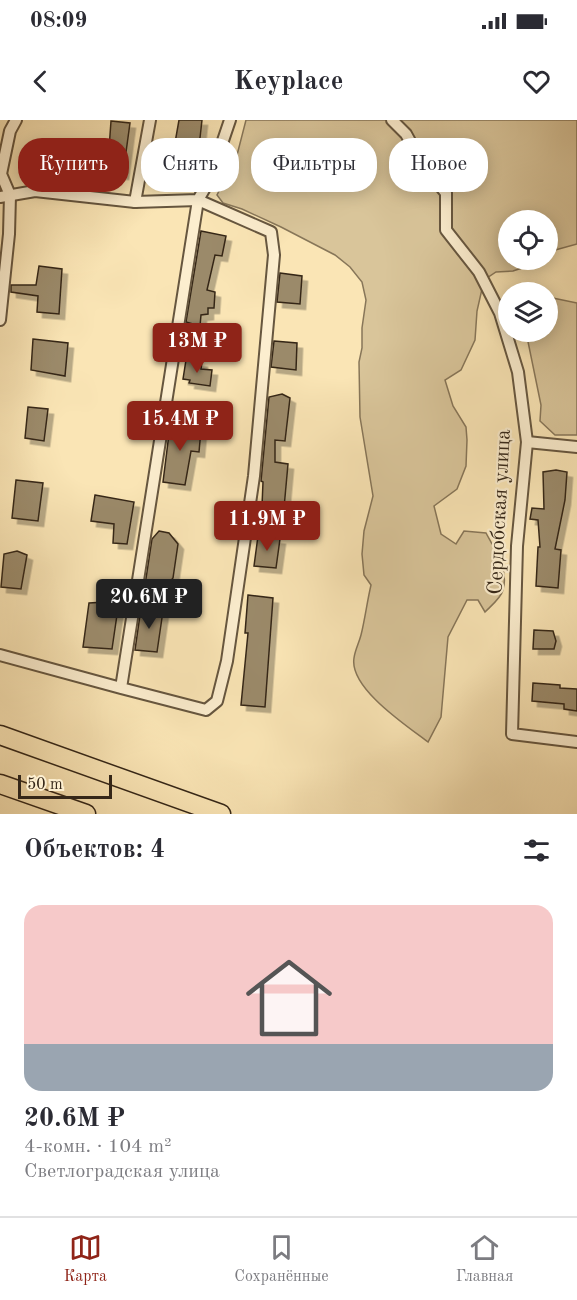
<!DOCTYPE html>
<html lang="ru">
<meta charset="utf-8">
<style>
:root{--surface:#fff;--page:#f7f7f7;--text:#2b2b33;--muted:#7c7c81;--line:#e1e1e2;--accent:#8f2418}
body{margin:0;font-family:"Old Standard TT",serif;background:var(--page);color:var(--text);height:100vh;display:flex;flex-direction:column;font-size:22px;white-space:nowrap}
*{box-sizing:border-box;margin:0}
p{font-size:20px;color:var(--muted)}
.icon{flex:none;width:33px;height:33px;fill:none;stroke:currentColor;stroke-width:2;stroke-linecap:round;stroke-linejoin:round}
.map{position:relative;height:694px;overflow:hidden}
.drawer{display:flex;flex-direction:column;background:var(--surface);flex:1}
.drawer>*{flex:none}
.hud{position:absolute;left:18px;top:18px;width:542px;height:54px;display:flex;gap:12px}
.fabs{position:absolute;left:498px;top:90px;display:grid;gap:12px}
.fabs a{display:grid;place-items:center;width:60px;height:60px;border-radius:50%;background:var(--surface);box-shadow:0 3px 15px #0003;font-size:30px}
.scale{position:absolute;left:18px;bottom:15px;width:94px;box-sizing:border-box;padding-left:6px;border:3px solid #352718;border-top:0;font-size:16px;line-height:21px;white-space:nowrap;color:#352718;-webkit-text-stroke:4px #fceecf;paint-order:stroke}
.price{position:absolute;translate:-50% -51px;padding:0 14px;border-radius:6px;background:var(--accent);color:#fff;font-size:20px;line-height:39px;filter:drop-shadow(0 2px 3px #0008)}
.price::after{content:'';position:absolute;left:50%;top:36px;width:18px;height:14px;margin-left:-9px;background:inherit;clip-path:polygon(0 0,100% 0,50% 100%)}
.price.active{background:#222;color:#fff}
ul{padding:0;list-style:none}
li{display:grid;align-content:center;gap:12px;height:318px;padding:0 24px}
li span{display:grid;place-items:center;height:186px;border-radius:18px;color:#555}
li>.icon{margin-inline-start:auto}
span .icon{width:108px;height:108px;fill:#fffc;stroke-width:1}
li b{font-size:26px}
h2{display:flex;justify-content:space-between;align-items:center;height:72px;padding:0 24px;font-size:26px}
.tag{padding:0 21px;border-radius:24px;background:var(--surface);box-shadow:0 3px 15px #0003;font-size:21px;line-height:54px}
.tag.active{background:var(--accent);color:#fff}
.status{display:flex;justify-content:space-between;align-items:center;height:42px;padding:0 30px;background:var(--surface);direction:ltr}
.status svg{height:16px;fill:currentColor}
header{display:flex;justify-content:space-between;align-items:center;height:78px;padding:0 24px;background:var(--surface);font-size:27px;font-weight:800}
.dock{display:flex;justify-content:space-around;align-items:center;height:84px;border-top:2px solid var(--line);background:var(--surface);font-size:16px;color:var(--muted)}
.dock a{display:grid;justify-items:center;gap:3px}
.dock .active{color:var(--accent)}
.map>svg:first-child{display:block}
.green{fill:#d9c59a;stroke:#877659;stroke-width:1.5}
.building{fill:#9b8a6a;stroke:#352718;stroke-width:1.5;filter:url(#shadow)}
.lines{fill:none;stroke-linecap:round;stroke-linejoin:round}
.minor-casing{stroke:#66563f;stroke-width:14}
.trunk-casing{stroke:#352718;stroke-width:21}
.minor{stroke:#fceecf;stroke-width:10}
.trunk{stroke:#fae5b5;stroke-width:18}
.labels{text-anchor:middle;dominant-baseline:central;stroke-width:4.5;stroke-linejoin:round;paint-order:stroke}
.street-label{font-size:21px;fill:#352718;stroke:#fceecf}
</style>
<div class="status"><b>08:09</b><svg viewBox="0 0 49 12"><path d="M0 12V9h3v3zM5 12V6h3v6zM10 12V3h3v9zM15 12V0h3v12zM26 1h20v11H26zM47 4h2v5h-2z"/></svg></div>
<header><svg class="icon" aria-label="back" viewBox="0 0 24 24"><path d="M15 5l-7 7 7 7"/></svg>Keyplace<svg class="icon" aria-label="heart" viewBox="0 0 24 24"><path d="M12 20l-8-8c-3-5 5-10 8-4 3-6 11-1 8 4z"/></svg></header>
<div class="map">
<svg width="577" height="694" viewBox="0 0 577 694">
<defs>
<filter id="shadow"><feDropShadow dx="5.5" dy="5.5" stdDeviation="0" flood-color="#0004"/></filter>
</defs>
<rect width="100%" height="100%" fill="#fae5b5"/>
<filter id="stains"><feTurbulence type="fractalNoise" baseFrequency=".00333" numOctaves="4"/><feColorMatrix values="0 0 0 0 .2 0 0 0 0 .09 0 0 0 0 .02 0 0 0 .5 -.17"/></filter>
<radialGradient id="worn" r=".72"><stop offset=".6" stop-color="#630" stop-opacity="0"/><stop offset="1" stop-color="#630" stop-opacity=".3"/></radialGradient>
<g class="green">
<path d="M246,0h331v124l-29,8v-32h-40v40h25l-8,7 -12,4 -17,1 -12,8 -7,31 -2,29 -14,30 -16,10 8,26 13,21 1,13 -1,26 -9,23 -23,17 7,28 15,10 8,-13 22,2c9,17 23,37 17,57 -2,8 -12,16 -18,22l-7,-12h-11l-19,37 -7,80 -13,25c-21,-16 -79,-54 -74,-84 1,-8 5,-15 7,-23 4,-16 6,-33 10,-50l-7,-10 -2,-21 2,-23 9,-35 -13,-79 -1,-55 3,-14v-20l4,-28 -4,-18 -12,-15 -15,-12 -54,-28 -39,-18 -19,-6 -6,-8 19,-36z"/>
<polygon points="548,177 577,183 577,315 555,315 540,301 541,285 526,212 548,212"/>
</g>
<g class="building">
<polygon points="179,0 202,0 200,18 195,41 189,41 187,53 170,51"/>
<polygon points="111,1 130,3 123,54 98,52 96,35 101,35 103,27 109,29"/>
<polygon points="201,111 226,116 222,136 215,135 207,170 215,172 214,188 208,188 208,194 201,195 200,206 186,202"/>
<polygon points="39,146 62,149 59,194 37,192 38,176 11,172 11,165 36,165"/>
<polygon points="280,153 302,156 300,184 277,182"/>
<polygon points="33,219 68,223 65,256 31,250"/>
<polygon points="274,221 297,223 296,250 271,247"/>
<polygon points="186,240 202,242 201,249 212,250 210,266 189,263 190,260 183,259"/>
<polygon points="282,274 290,278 285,321 275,320 275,342 288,344 284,388 271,392 262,386 263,362 261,361 269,277"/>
<polygon points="28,287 48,289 44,321 25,318"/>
<polygon points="186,304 201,310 199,332 191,331 185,365 163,362 170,306"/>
<polygon points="556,350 567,352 565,380 555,429 561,430 558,468 536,466 538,427 540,427 538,400 530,399 532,388 544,389 543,352"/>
<polygon points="16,360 43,363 38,401 12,398"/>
<polygon points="95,375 134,382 127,424 113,423 114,404 91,401"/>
<polygon points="159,411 169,413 178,424 173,458 165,468 145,465 152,419"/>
<polygon points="258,416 280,419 276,448 254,446"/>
<polygon points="17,431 27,435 21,469 1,467 4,434"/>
<polygon points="248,475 273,478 265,587 241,585 248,513 245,513"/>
<polygon points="106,482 118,488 112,529 83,527 89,483"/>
<polygon points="141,488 163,491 157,532 135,530"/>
<polygon points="534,510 553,511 556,521 554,529 533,529"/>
<polygon points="533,563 560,565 560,568 577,569 577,591 564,589 564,584 532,581"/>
</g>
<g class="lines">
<g class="minor-casing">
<g id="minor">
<polyline points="392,0 406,14 423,45 446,73 446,110 479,152 500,193 518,252 527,322 517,426 512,614 577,622"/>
<polyline points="0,77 35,71 135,82 198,80 210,59 230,0"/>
<polyline points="135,82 150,0"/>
<polyline points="0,200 9,114 10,75 1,54 10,11 16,0"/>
<polyline points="527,322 577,327"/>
<polyline points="0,535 121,568 206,590 217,581 227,541 254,356 274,135 271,112 198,80 121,568"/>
</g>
</g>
<g class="trunk-casing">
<g id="trunk">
<polyline points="0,615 221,694"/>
<polyline points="0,664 86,694"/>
</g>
</g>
<use href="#minor" class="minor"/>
<use href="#trunk" class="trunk"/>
</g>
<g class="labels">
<g class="street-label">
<text transform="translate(500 392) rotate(-87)">Сердобская улица</text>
</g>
</g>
<rect width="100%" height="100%" filter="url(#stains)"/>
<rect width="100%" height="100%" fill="url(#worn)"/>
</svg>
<div class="fabs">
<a><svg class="icon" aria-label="locate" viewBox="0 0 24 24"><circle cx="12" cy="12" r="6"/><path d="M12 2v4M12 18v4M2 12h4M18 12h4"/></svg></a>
<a><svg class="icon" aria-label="layers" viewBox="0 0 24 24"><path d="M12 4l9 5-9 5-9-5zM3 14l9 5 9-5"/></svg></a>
</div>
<div class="scale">50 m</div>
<b class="price" style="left:197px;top:254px">13M ₽</b>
<b class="price" style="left:180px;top:332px">15.4M ₽</b>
<b class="price" style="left:267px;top:432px">11.9M ₽</b>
<b class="price active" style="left:149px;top:510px">20.6M ₽</b>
<div class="hud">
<a class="tag active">Купить</a>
<a class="tag">Снять</a>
<a class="tag">Фильтры</a>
<a class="tag">Новое</a>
</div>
</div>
<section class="drawer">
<h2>Объектов: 4<svg class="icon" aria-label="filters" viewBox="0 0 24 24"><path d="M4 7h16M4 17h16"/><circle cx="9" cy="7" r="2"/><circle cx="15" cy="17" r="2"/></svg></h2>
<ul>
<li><span style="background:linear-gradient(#f6c9c9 75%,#9aa5b1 0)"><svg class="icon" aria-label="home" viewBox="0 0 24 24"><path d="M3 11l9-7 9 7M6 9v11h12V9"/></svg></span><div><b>20.6M ₽</b><p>4-комн. · 104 m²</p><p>Светлоградская улица</p></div></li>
</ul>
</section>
<nav class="dock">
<a class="active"><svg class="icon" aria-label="map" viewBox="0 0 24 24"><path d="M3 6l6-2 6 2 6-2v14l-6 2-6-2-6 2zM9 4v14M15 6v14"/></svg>Карта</a>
<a><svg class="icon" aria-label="saved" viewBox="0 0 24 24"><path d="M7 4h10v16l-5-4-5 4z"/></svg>Сохранённые</a>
<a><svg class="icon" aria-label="home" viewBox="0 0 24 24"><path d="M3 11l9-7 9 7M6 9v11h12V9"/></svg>Главная</a>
</nav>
